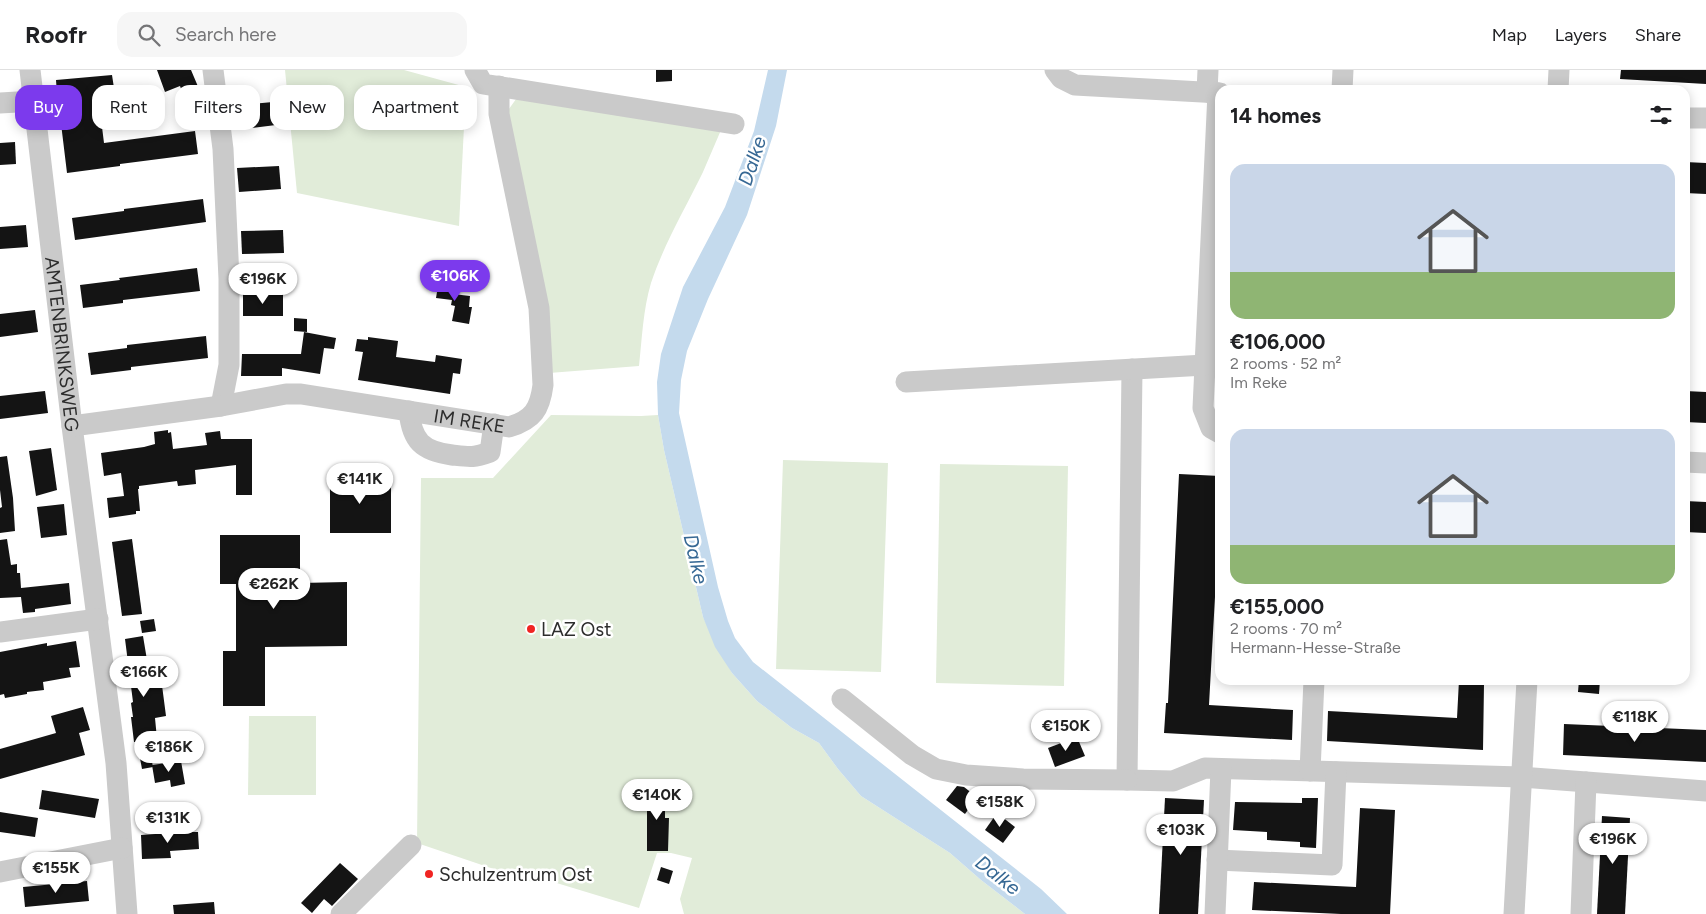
<!DOCTYPE html>
<meta charset="utf-8">
<style>
:root{--surface:#fff;--page:#f6f6f6;--text:#202124;--muted:#757577;--line:#e0e0e0;--accent:#7c3aed}
body{margin:0;font-family:Figtree,sans-serif;background:var(--page);color:var(--text);height:100vh;display:flex;flex-direction:column;font-size:19px;white-space:nowrap}
*{box-sizing:border-box;margin:0}
p{font-size:16px;color:var(--muted)}
.icon{flex:none;width:28px;height:28px;fill:none;stroke:currentColor;stroke-width:2;stroke-linecap:round;stroke-linejoin:round}
.map{position:relative;flex:1;overflow:hidden}
.side{position:absolute;left:1215px;top:15px;width:475px;height:600px;display:flex;flex-direction:column;background:var(--surface);border-radius:15px;box-shadow:0 2px 12px #0003}
.side>*{flex:none}
.banner{position:absolute;left:15px;top:15px;width:475px;height:45px;display:flex;gap:10px}
.price{position:absolute;translate:-50% -42px;padding:0 11px;border-radius:18px;background:#fff;color:#222;font-size:16px;line-height:32px;filter:drop-shadow(0 1px 2px #0008)}
.price::after{content:'';position:absolute;left:50%;top:30px;width:15px;height:11px;margin-left:-8px;background:inherit;clip-path:polygon(0 0,100% 0,50% 100%)}
.price.current{background:var(--accent);color:#fff}
ul{padding:0;list-style:none}
li{display:grid;align-content:center;gap:10px;height:265px;padding:0 15px}
li span{display:grid;place-items:center;height:155px;border-radius:15px;color:#555}
li>.icon{margin-inline-start:auto}
span .icon{width:90px;height:90px;fill:#fffc;stroke-width:1}
li b{font-size:21px}
h2{display:flex;justify-content:space-between;align-items:center;height:60px;padding:0 15px;font-size:21px}
.tag{padding:0 18px;border-radius:15px;background:var(--surface);box-shadow:0 2px 12px #0003;font-size:18px;line-height:45px}
.tag.current{background:var(--accent);color:#fff}
header{display:flex;align-items:center;gap:30px;box-sizing:border-box;height:70px;padding:0 25px;background:var(--surface);border-bottom:1px solid var(--line)}
header strong{font-size:24px}
nav{display:flex;gap:28px;margin-inline-start:auto;font-size:18px}
.search{width:350px;height:45px;background:var(--page);display:flex;align-items:center;gap:12px;box-sizing:border-box;padding:0 18px;border-radius:15px;color:var(--muted);font-size:19px}
.map>svg:first-child{display:block}
.green{fill:#e1ecd9}
.water{fill:#c4daed}
.building{fill:#141414}
.lines{fill:none;stroke-linecap:round;stroke-linejoin:round}
.minor{stroke:#cacaca;stroke-width:21}
.poi-dot{fill:#f02422;stroke:#fff;stroke-width:2}
.labels{text-anchor:middle;dominant-baseline:central;stroke-width:5;stroke-linejoin:round;paint-order:stroke}
.street-label{font-size:19px;fill:#2d2d2d;stroke:#fff}
.poi-label{font-size:19px;fill:#2d2d2d;stroke:#fff;text-anchor:start}
.water-label{font-size:20px;font-style:italic;fill:#366894;stroke:#fff}
</style>
<header>
<strong>Roofr</strong>
<div class="search"><svg class="icon" aria-label="search" viewBox="0 0 24 24"><circle cx="10" cy="10" r="6"/><path d="M15 15l6 6"/></svg>Search here</div>
<nav><a>Map</a><a>Layers</a><a>Share</a></nav>
</header>
<div class="map">
<svg width="1706" height="844" viewBox="0 0 1706 844">
<rect width="100%" height="100%" fill="#fff"/>
<g class="green">
<polygon points="285,0 404,0 466,17 459,156 297,123"/>
<path d="M519,25l202,35c-6,14 -12,28 -18,42 -18,37 -39,72 -52,111 -8,27 -9,56 -12,83l-90,7 -43,-260z"/>
<polygon points="551,345 641,346 658,345 664,380 703,547 732,603 757,631 792,658 819,673 838,699 861,726 950,783 981,810 1025,844 684,844 680,829 692,788 671,783 657,783 639,838 550,811 535,813 417,773 421,408 493,408"/>
<polygon points="783,390 888,393 881,602 776,599"/>
<polygon points="940,394 1068,396 1064,616 936,613"/>
<polygon points="249,646 316,646 316,725 248,725"/>
</g>
<polygon class="water" points="768,0 787,0 776,56 747,145 708,229 687,281 681,310 679,343 718,517 728,551 735,568 753,592 1041,819 1067,844 1025,844 981,810 950,783 861,726 838,699 819,673 792,658 757,631 732,603 715,577 703,547 664,380 658,345 657,312 661,284 683,217 725,137 754,61"/>
<g class="building">
<polygon points="157,0 191,0 202,26 186,32 180,16 165,22"/>
<polygon points="656,0 672,0 672,11 656,12"/>
<polygon points="1621,0 1706,0 1706,14 1620,9"/>
<polygon points="112,5 114,18 128,17 132,29 99,33 104,73 195,61 198,84 120,94 120,96 67,103 59,37 52,37 51,25 57,24 56,10"/>
<polygon points="273,32 276,55 235,60 232,36"/>
<polygon points="15,72 16,94 0,95 0,73"/>
<polygon points="1685,92 1706,93 1706,124 1685,123"/>
<polygon points="279,96 281,119 239,122 237,98"/>
<polygon points="203,129 206,152 75,170 72,148 124,141 124,139"/>
<polygon points="26,155 28,177 0,179 0,157"/>
<polygon points="283,160 284,183 242,184 241,161"/>
<polygon points="197,198 200,221 123,230 123,233 83,238 80,215 120,210 119,208"/>
<polygon points="439,210 455,213 453,224 470,226 469,237 472,237 469,254 452,251 455,236 451,235 452,230 436,228"/>
<rect x="243" y="223" width="40" height="23"/>
<polygon points="35,240 38,262 0,267 0,244"/>
<polygon points="294,248 307,249 307,262 294,261"/>
<polygon points="304,262 336,268 334,279 324,278 320,304 282,298 282,306 241,306 242,284 301,284"/>
<polygon points="206,266 208,288 131,297 131,300 91,305 88,283 127,278 127,275"/>
<polygon points="368,267 398,271 396,287 435,292 436,285 462,289 460,304 453,303 450,324 358,310 363,282 355,281 357,269 368,270"/>
<polygon points="45,321 48,343 0,349 0,326"/>
<polygon points="1685,321 1706,322 1706,353 1685,352"/>
<polygon points="168,360 168,363 171,362 173,379 207,375 205,363 220,361 221,369 252,369 252,425 236,425 236,395 195,400 196,414 178,416 177,411 139,416 139,419 138,419 140,441 136,441 136,444 109,448 107,428 124,426 121,403 104,406 101,383 144,377 155,374 154,362"/>
<polygon points="51,378 57,420 36,426 29,381"/>
<polygon points="7,386 13,428 15,461 0,463 0,438 2,437 0,420 0,387"/>
<polygon points="1179,404 1220,406 1220,437 1209,635 1293,640 1292,670 1164,663 1166,633 1168,633"/>
<rect x="330" y="407" width="61" height="56"/>
<polygon points="1685,431 1706,432 1706,463 1685,462"/>
<polygon points="64,434 67,465 41,468 37,437"/>
<polygon points="220,465 300,465 300,513 347,512 347,576 265,577 265,636 223,636 223,581 236,581 236,514 220,514"/>
<polygon points="7,469 11,495 17,494 17,503 20,503 21,518 69,513 71,534 35,539 35,542 23,543 21,527 0,528 0,470"/>
<polygon points="132,469 142,544 122,546 112,472"/>
<polygon points="154,549 156,561 142,563 140,551"/>
<polygon points="143,566 149,602 160,600 166,646 155,648 157,669 148,670 153,697 142,699 137,672 134,672 131,647 133,647 131,633 133,632 125,569"/>
<polygon points="76,571 80,597 69,598 71,607 43,612 44,620 27,622 27,624 5,628 4,624 0,625 0,582 47,573 47,576"/>
<polygon points="1459,610 1475,610 1474,614 1484,614 1483,680 1327,671 1328,641 1457,648"/>
<polygon points="1579,610 1600,610 1599,624 1578,622"/>
<polygon points="83,637 90,660 79,663 85,685 0,709 0,679 56,663 51,646"/>
<polygon points="1564,654 1706,660 1706,692 1563,685"/>
<polygon points="1077,667 1085,686 1055,697 1048,678"/>
<polygon points="181,691 185,714 171,717 170,710 155,713 152,695"/>
<polygon points="957,716 964,717 977,727 965,744 946,730"/>
<polygon points="647,718 665,718 665,748 669,748 668,781 647,781"/>
<polygon points="42,720 99,729 95,748 39,739"/>
<polygon points="1165,728 1204,730 1198,844 1159,844"/>
<polygon points="1302,728 1318,728 1316,778 1300,777 1300,772 1267,770 1267,762 1233,760 1235,732 1302,733"/>
<polygon points="1360,738 1395,740 1390,844 1341,844 1252,840 1254,812 1356,817"/>
<polygon points="0,742 38,748 35,767 0,762"/>
<polygon points="997,743 1015,757 1003,773 985,760"/>
<polygon points="1602,746 1630,748 1625,844 1597,844"/>
<polygon points="184,762 198,762 199,779 170,781 171,788 142,789 141,765"/>
<polygon points="340,793 358,809 332,836 324,829 312,843 301,833"/>
<polygon points="661,797 673,801 669,814 657,810"/>
<polygon points="87,811 89,831 25,837 23,817"/>
<polygon points="214,832 215,844 174,844 173,835"/>
</g>
<g class="lines">
<g class="minor">
<path id="s1" d="M30,0l42,356 44,337 11,151"/>
<polyline points="213,0 223,79 229,209 229,295 221,336"/>
<polyline points="475,0 483,14 734,54"/>
<polyline points="1055,0 1061,8 1075,15 1220,23"/>
<polyline points="1342,20 1343,0"/>
<polyline points="1558,20 1559,0"/>
<polyline points="1207,22 1208,0"/>
<polyline points="1218,23 1203,338 1211,358 1220,363"/>
<polyline points="0,33 34,31"/>
<polyline points="1685,48 1706,48"/>
<polyline points="1132,299 1127,710 1173,711 1205,698 1521,707 1706,721"/>
<polyline points="906,312 1205,295"/>
<path d="M409,341c3,30 13,40 43,44 18,2 21,3 38,-3l4,-28"/>
<path id="s2" d="M72,356l149,-20 65,-12h15l208,33c24,-7 31,-18 34,-42l-4,-77 -40,-194v-28"/>
<polyline points="1685,392 1706,393"/>
<polyline points="0,562 98,549"/>
<polyline points="842,629 912,685 936,699 966,705 1023,709 1127,710"/>
<polyline points="1310,701 1314,610"/>
<polyline points="1217,790 1332,795 1336,702"/>
<polyline points="0,802 122,778"/>
<polyline points="341,844 411,775"/>
<polyline points="1215,844 1221,699"/>
<polyline points="1514,844 1527,610"/>
<polyline points="1581,844 1586,712"/>
</g>
</g>
<g class="poi-dot">
<circle cx="531" cy="559" r="5"/>
<circle cx="429" cy="804" r="5"/>
</g>
<g class="labels">
<g class="street-label">
<text stroke="none"><textPath href="#s1" startOffset="276">AMTENBRINKSWEG</textPath></text>
<text stroke="none"><textPath href="#s2" startOffset="402">IM REKE</textPath></text>
</g>
<g class="poi-label">
<text x="541" y="559">LAZ Ost</text>
<text x="439" y="804">Schulzentrum Ost</text>
</g>
<g class="water-label">
<text transform="translate(752 91) rotate(-72)">Dalke</text>
<text transform="translate(696 489) rotate(77)">Dalke</text>
<text transform="translate(998 805) rotate(38)">Dalke</text>
</g>
</g>
</svg>
<b class="price current" style="left:455px;top:232px">€106K</b>
<b class="price" style="left:263px;top:235px">€196K</b>
<b class="price" style="left:360px;top:435px">€141K</b>
<b class="price" style="left:274px;top:540px">€262K</b>
<b class="price" style="left:144px;top:628px">€166K</b>
<b class="price" style="left:1635px;top:673px">€118K</b>
<b class="price" style="left:1066px;top:682px">€150K</b>
<b class="price" style="left:169px;top:703px">€186K</b>
<b class="price" style="left:657px;top:751px">€140K</b>
<b class="price" style="left:1000px;top:758px">€158K</b>
<b class="price" style="left:168px;top:774px">€131K</b>
<b class="price" style="left:1181px;top:786px">€103K</b>
<b class="price" style="left:1613px;top:795px">€196K</b>
<b class="price" style="left:56px;top:824px">€155K</b>
<div class="banner">
<a class="tag current">Buy</a>
<a class="tag">Rent</a>
<a class="tag">Filters</a>
<a class="tag">New</a>
<a class="tag">Apartment</a>
</div>
<section class="side">
<h2>14 homes<svg class="icon" aria-label="filters" viewBox="0 0 24 24"><path d="M4 7h16M4 17h16"/><circle cx="9" cy="7" r="2"/><circle cx="15" cy="17" r="2"/></svg></h2>
<ul>
<li><span style="background:linear-gradient(#c9d6e8 70%,#8fb573 0)"><svg class="icon" aria-label="home" viewBox="0 0 24 24"><path d="M3 11l9-7 9 7M6 9v11h12V9"/></svg></span><div><b>€106,000</b><p>2 rooms · 52 m²</p><p>Im Reke</p></div></li>
<li><span style="background:linear-gradient(#c9d6e8 75%,#8fb573 0)"><svg class="icon" aria-label="home" viewBox="0 0 24 24"><path d="M3 11l9-7 9 7M6 9v11h12V9"/></svg></span><div><b>€155,000</b><p>2 rooms · 70 m²</p><p>Hermann-Hesse-Straße</p></div></li>
</ul>
</section>
</div>
